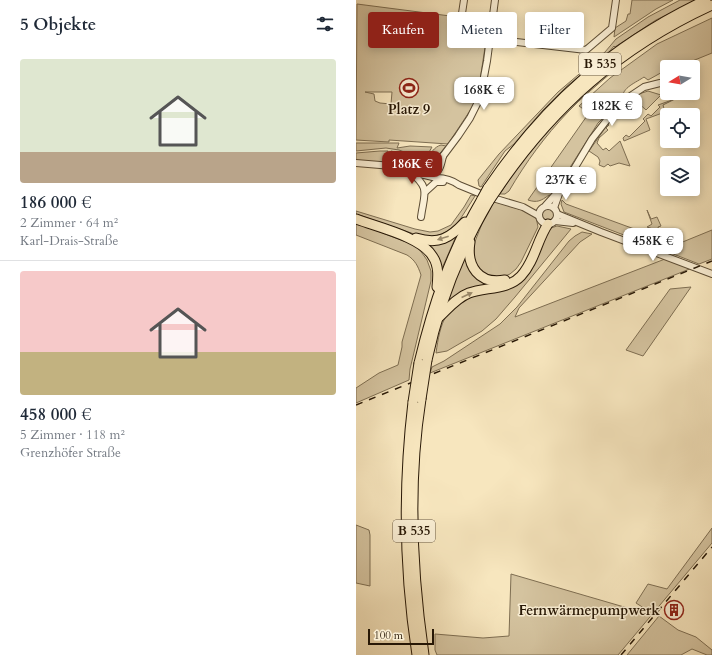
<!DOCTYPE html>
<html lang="de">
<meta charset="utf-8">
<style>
:root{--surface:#fff;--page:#f6f6f7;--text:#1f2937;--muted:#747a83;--line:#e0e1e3;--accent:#8f2418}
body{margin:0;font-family:Cardo,serif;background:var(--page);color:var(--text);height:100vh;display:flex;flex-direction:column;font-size:15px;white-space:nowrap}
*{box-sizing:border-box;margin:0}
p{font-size:13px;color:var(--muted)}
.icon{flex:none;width:22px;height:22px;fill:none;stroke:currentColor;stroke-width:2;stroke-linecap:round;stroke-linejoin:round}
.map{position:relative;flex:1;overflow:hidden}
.drawer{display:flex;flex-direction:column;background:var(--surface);width:356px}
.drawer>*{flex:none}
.top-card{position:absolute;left:12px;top:12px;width:284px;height:36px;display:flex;gap:8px}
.needle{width:26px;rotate:259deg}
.fabs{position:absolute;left:304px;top:60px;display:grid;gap:8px}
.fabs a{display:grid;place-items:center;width:40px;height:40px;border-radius:4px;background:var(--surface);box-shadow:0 2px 10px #0003;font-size:20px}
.scale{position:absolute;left:12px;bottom:10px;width:66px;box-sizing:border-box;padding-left:4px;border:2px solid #281806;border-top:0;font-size:11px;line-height:14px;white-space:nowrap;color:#281806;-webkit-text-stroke:3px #faefd5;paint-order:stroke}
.price{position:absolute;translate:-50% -34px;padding:0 9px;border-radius:8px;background:#fff;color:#222;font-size:13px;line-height:26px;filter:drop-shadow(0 1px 2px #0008)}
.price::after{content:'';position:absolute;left:50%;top:24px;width:12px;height:9px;margin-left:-6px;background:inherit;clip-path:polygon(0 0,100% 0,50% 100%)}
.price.on{background:var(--accent);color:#fff}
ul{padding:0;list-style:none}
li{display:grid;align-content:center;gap:8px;height:212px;padding:0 20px}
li+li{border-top:1px solid var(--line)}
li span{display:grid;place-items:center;height:124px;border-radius:4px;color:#555}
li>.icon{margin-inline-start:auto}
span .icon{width:72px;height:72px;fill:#fffc;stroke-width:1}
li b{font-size:17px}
h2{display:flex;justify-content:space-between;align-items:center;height:48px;padding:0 20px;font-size:17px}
.pill{padding:0 14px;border-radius:4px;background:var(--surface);box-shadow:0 2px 10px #0003;font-size:14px;line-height:36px}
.pill.on{background:var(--accent);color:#fff}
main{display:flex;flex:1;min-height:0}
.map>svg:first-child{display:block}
.green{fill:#d4c39f;stroke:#7e6e52;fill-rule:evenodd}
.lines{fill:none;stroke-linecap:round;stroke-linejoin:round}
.minor-casing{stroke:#5c4c34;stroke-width:8}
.highway-casing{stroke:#281806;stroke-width:11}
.minor{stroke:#faefd5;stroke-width:6}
.highway{stroke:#f7e6be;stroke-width:9}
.rail{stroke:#281806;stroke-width:1.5;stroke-dasharray:7 7;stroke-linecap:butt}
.highway-bridge-casing{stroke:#281806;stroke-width:11;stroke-linecap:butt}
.highway-bridge{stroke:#f7e6be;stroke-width:9}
.oneway{fill:#9a896b}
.labels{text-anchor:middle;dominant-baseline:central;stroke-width:3;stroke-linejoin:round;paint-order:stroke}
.shield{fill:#faefd5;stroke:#675844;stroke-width:1}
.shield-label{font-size:13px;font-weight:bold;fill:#281806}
.poi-label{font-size:14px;font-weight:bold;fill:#281806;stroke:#faefd5}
</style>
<main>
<section class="drawer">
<h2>5 Objekte<svg class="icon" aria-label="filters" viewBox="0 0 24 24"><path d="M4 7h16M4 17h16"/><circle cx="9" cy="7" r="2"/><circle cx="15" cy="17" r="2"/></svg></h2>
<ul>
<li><span style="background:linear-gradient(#dfe7d0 75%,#b9a48a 0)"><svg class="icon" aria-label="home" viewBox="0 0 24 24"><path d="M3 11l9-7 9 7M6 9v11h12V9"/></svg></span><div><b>186 000 €</b><p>2 Zimmer · 64 m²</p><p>Karl-Drais-Straße</p></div></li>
<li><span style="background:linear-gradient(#f6c9c9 65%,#c2b280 0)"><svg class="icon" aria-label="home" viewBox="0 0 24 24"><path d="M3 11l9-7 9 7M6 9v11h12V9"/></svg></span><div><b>458 000 €</b><p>5 Zimmer · 118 m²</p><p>Grenzhöfer Straße</p></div></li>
</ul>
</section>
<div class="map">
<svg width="356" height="655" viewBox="0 0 356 655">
<rect width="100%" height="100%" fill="#f7e6be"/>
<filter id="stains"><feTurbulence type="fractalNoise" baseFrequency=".005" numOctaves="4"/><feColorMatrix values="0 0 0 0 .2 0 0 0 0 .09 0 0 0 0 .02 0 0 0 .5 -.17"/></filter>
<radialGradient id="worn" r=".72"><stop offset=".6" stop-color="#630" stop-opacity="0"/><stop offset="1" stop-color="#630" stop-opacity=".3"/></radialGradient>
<g class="green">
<polygon points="276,0 317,0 300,9 258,37 259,28 270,21 272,14 274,14"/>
<polygon points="324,0 341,0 300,20 259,47 258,46 253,52 211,86 186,111 158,144 149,151 125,187 123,186 122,180 143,154 202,92 249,52 260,39 292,17"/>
<path d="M1,4l132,17 -12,79 -29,44 -59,-4v2l-33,-2zM9,92h27l-1,12 -11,-1 -5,-2 -1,-7z"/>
<path d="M356,18v35l-32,13 -13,1 -1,3 -18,10 -4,-3c-7,5 -23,11 -21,21l-25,25 -46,73 -3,-1c-8,6 -12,8 -21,5l61,-87 -10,-7 31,-28 47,-34z"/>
<path d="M254,69l1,4c-15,13 -30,25 -43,39 -23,24 -42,50 -59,79l-4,3h-5l36,-56z"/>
<polygon points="292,91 305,95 290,110 279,100 259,119 258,117 283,94"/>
<polygon points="319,99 307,105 309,112 290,119 294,130 268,141 267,138 270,135 273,137 289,121 287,119 292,114 295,116 304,107 302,105"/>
<polygon points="252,124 253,125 250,128 252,130 243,138 241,143 247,150 250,148 253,151 264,141 274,166 263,163 254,166 252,164 248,167 243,165 244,161 242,157 233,151"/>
<polygon points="0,143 43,143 41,148 54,146 76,147 69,159 66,159 43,150 30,148 0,151"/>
<path d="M85,145l5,1 -14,17 -4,-1 -1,-3c4,-6 7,-12 14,-14z"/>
<polygon points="24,151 32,151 30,163 0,160 0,153"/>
<path d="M35,151l23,6 9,4 7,5c-7,8 -31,0 -41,-2z"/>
<polygon points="115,195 119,196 105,218 97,229 83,235 72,237 61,235 0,214 0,211 59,229 74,232 82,231 95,225 108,207"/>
<polygon points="206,200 210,204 292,234 291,237 299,247 208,212 205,204"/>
<polygon points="135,201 138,201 169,211 180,217 182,227 165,262 160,269 154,274 149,276 138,278 126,272 118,261 118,244"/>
<circle cx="192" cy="214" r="6"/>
<polygon points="291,210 295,219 301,217 305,226 302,227 303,231 291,227 296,224"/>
<path d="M0,223l61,23 10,14 4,11v10l-21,88 -1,11 -53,23v-15l23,-15 19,-8 4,-18v-5l19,-67c-3,-9 -6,-15 -14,-20l-51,-20z"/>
<path d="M187,225l1,1c-7,16 -13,37 -26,49 -12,11 -31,10 -46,14 -9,3 -17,9 -24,15l-2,-1 6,-18 14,-33c2,5 2,11 6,17 4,7 11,11 20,13 31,5 41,-35 51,-57z"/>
<path d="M201,226l14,3 -56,68 -19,22 -14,12 -23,13 -12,7 -11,2c2,-14 4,-27 11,-39 12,-18 48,-24 67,-30l32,-52 5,-4z"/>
<polygon points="356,230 356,259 343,264 307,250"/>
<polygon points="226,232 236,234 224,242 163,308 159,317 309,259 336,268 74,373 76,367 88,361 144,324 161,307 213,241 219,236"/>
<polygon points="101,234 84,273 66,242"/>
<polygon points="335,287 287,356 270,350 314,289"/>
<polygon points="0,525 13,530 14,535 14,586 0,583"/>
<polygon points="356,528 356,543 262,655 81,655 79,650 79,634 127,638 153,636 155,574 275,609 294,612 280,603 292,584 311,589"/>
<polygon points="303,616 322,630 340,637 356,650 356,655 351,655 336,649 325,655 271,655"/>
</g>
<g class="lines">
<g class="minor-casing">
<g id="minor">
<polyline points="106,26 105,20 108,0"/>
<polyline points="134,39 230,50 256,28 260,0"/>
<path d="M0,163l36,3 3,2 42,10c9,0 15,2 22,7l27,11 37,11 16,9"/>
<path d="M54,172c21,16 14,22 11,45"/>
<polyline points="72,175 77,166 87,156 102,136 114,118 124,98 131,61 139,0"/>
<path d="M75,176c9,-4 10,-11 12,-20"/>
<polyline points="69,192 80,182 87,182"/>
<polyline points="190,205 209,184 236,139 254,116 273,97 288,87 304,83"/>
<circle cx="192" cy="215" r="9"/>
<polyline points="198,208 204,191"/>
<polyline points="201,214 245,232 356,274"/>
<polyline points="199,221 217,223"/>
</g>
</g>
<g class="highway-casing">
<g id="highway">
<path d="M132,188c58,-85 125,-144 218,-188"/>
<path d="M139,192c56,-84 125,-145 217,-187"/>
<path d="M0,219c21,8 66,18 77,38 6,9 5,20 4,30"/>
<path d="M60,238c23,7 34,0 49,-16"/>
<path d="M114,242c-4,24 9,43 35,38"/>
<path d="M82,318c10,-9 18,-20 31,-25 17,-6 39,-3 52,-17 14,-15 16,-36 27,-52"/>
<path d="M71,360c12,-56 33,-110 62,-159"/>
<path d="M63,363c14,-59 32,-111 63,-164"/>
<path d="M65,399c-13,83 -9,173 3,256"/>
<path d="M57,402c-10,84 -9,169 4,253"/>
</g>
</g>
<use href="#minor" class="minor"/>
<use href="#highway" class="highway"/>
<g class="rail">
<polyline points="0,405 356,261"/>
<polyline points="265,655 356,547"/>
</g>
<g class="highway-bridge-casing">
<g id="highway-bridge">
<polyline points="126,199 132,188"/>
<polyline points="133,201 139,192"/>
<polyline points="65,399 71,360"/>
<polyline points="57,402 63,363"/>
</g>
</g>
<use href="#highway-bridge" class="highway-bridge"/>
</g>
<defs><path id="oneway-solid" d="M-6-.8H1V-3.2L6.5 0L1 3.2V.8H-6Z"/></defs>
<g class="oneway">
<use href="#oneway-solid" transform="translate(87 238) rotate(162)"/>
<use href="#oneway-solid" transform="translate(111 295) rotate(-25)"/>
</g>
<defs>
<g id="stadium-ring" transform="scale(1)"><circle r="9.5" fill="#faefd5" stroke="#8f2418" stroke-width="1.5"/><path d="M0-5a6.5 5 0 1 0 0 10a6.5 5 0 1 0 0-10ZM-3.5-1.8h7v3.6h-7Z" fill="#8f2418"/></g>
<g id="building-ring" transform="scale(1)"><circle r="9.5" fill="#faefd5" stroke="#8f2418" stroke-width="1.5"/><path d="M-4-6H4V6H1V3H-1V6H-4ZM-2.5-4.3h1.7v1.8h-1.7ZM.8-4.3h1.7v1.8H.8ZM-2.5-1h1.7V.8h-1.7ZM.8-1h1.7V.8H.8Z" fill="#8f2418"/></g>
</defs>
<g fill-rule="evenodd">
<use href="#stadium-ring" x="53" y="88"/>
<use href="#building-ring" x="318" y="610"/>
</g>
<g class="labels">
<g class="shield">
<rect x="223" y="53" width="42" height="22" rx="3"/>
<rect x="37" y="520" width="42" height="22" rx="3"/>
</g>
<g class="shield-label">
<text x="244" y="64">B 535</text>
<text x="58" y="531">B 535</text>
</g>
<g class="poi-label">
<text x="53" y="109">Platz 9</text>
<text x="304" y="610" text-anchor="end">Fernwärmepumpwerk</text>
</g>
</g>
<rect width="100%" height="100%" filter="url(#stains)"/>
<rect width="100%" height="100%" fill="url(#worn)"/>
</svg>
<div class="fabs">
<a><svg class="needle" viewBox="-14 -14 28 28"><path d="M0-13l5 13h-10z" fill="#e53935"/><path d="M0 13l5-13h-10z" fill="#747a83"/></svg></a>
<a><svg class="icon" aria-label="locate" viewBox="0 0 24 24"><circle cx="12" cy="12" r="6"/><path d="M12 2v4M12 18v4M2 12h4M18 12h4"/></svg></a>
<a><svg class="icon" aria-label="layers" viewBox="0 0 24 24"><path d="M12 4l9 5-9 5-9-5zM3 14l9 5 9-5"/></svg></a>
</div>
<div class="scale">100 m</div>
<b class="price" style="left:128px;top:111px">168K €</b>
<b class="price" style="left:256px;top:127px">182K €</b>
<b class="price on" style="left:56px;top:185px">186K €</b>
<b class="price" style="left:210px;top:201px">237K €</b>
<b class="price" style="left:297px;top:262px">458K €</b>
<div class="top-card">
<a class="pill on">Kaufen</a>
<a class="pill">Mieten</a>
<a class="pill">Filter</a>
</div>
</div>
</main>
